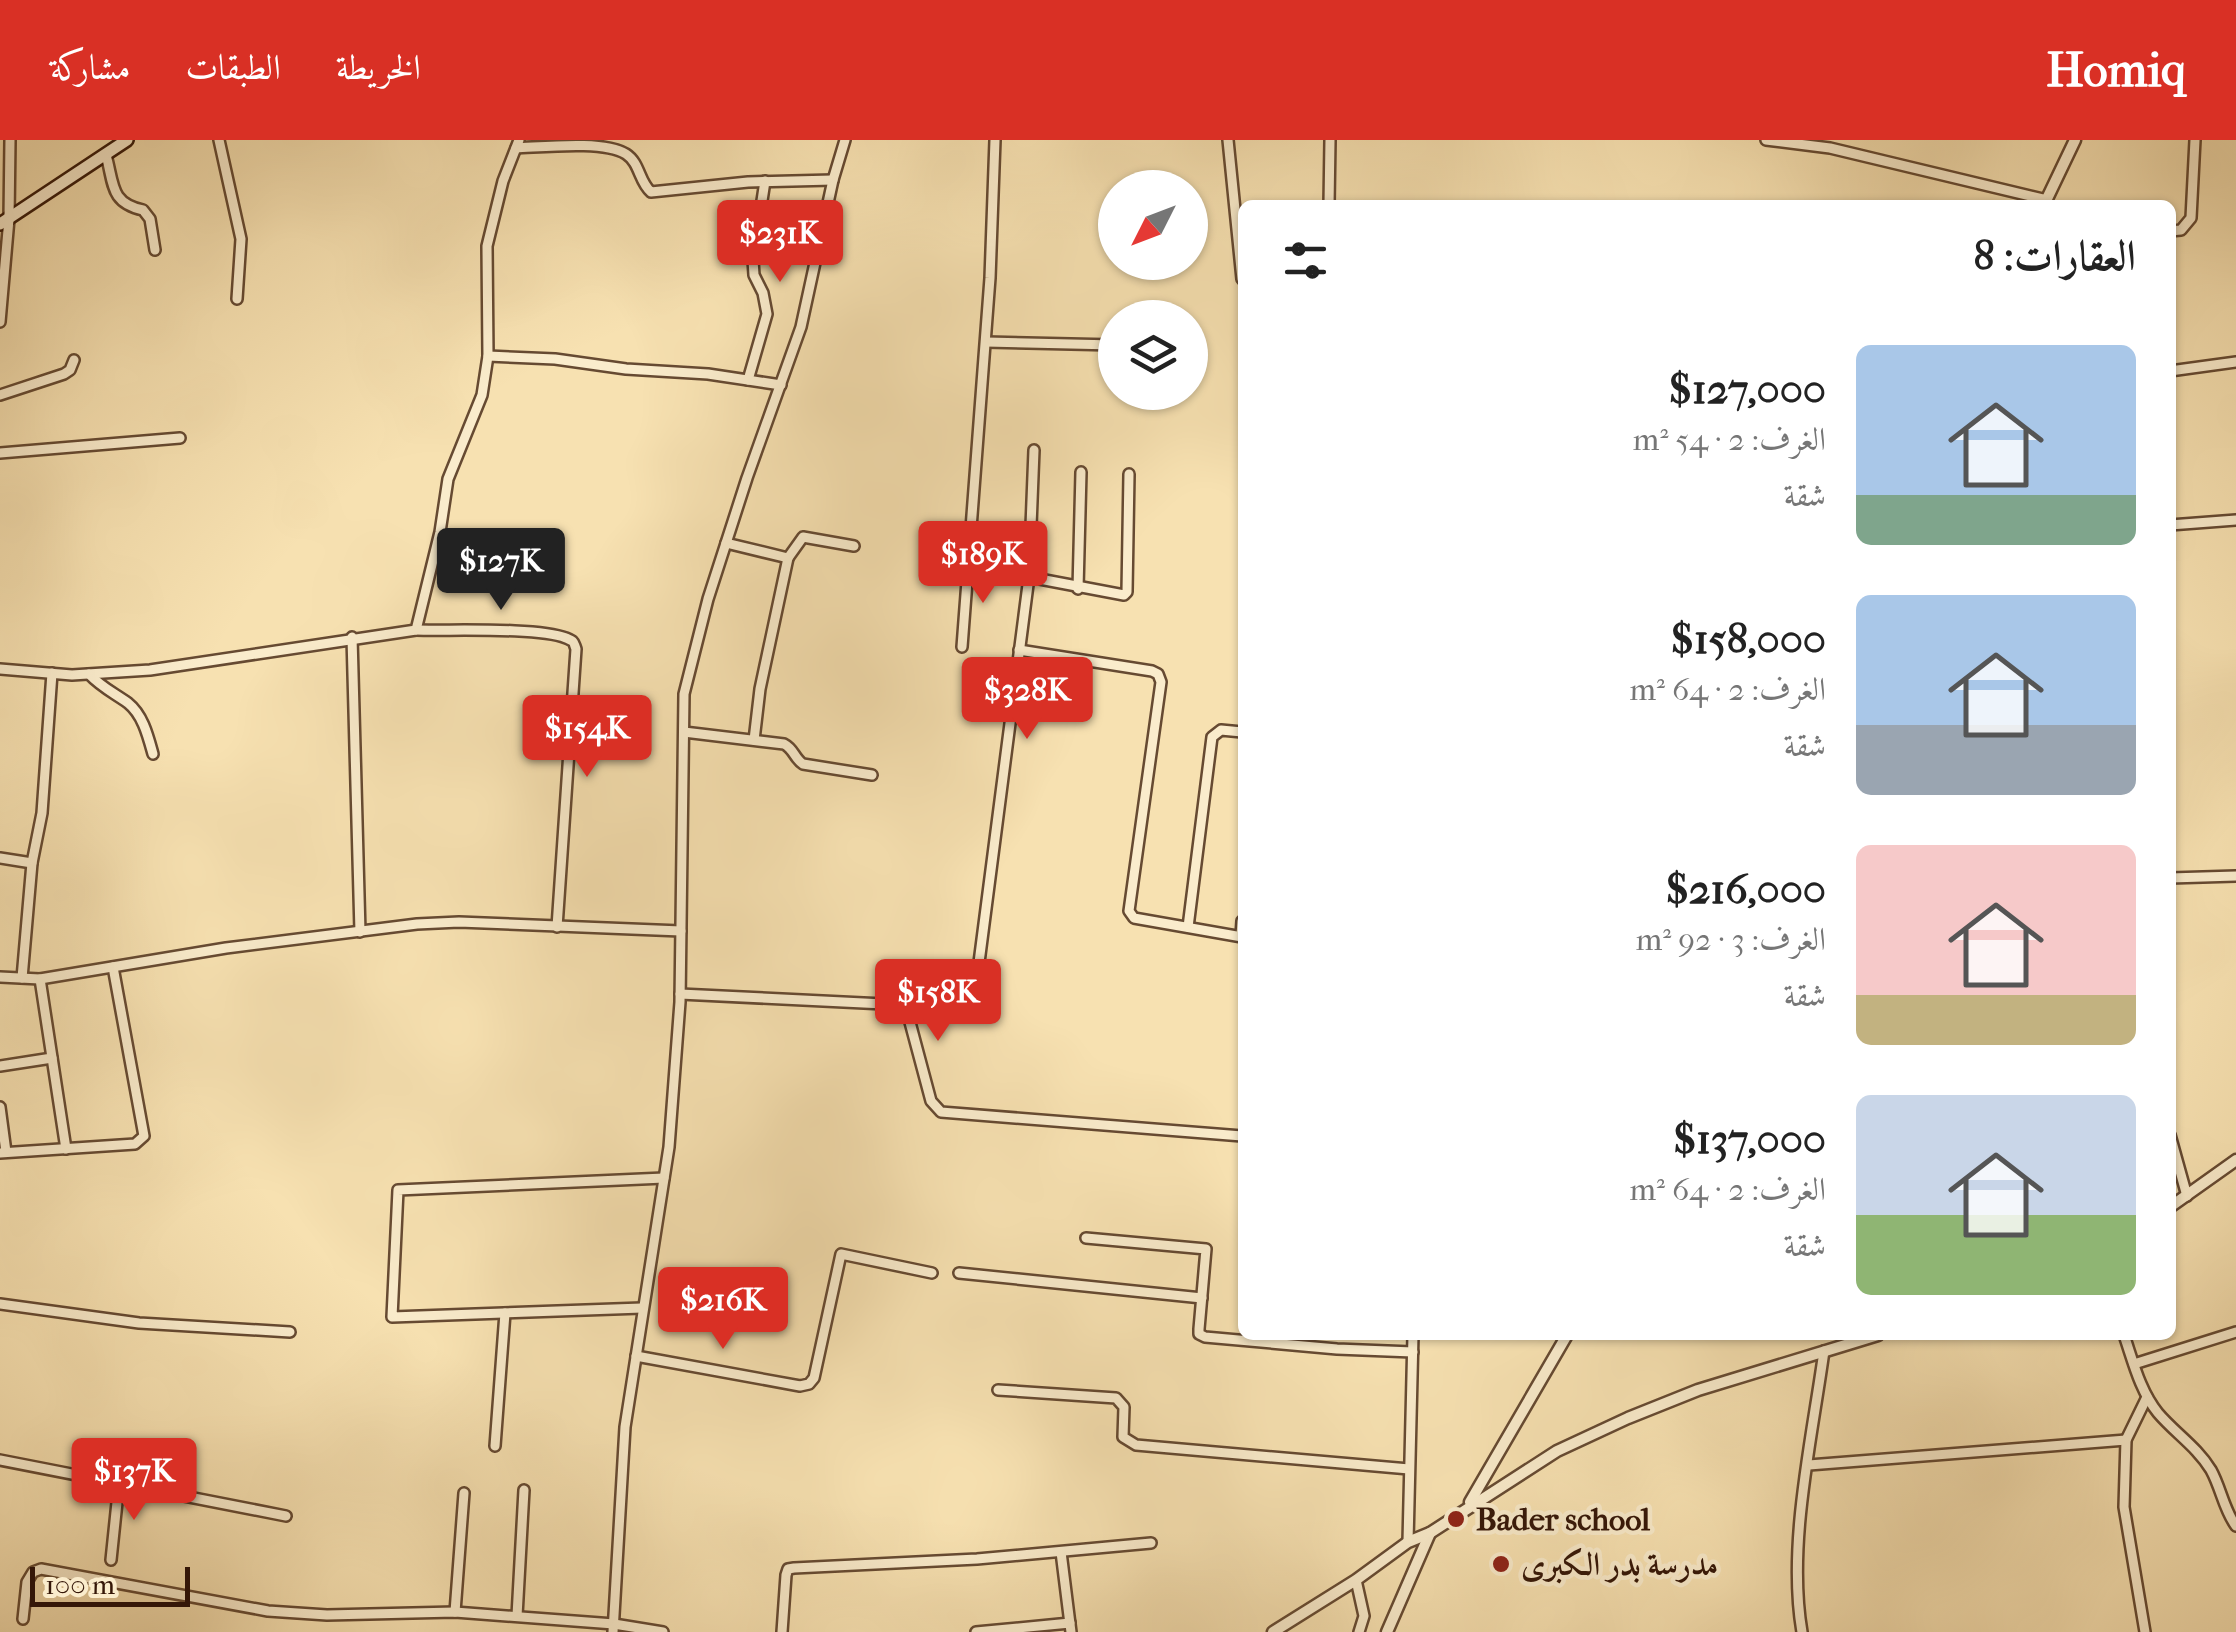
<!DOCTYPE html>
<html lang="ar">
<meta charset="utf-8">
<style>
:root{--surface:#fff;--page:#f6f6f6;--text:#222;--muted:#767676;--accent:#d93025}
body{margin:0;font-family:"IM FELL French Canon",Amiri,serif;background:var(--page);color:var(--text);direction:rtl;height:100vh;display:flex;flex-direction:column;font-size:38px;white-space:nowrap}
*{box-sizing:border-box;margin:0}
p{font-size:32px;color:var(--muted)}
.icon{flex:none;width:55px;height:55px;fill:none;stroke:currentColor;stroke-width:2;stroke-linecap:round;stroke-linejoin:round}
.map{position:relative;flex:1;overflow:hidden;direction:ltr}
.drawer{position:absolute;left:1238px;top:60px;width:938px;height:1140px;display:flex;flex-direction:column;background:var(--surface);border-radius:15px;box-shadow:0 2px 8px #0004;direction:rtl}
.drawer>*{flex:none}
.needle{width:65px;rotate:228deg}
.buttons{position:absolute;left:1098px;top:30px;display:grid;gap:20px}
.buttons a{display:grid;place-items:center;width:110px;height:110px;border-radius:50%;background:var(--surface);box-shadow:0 2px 8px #0004;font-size:50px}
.scale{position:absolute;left:30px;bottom:25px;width:160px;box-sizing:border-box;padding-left:10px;border:5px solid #351708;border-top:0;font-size:28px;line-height:35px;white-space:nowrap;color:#351708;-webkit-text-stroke:8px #faeccc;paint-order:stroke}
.price{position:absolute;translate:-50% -85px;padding:0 22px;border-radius:10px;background:var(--accent);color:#fff;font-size:32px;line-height:65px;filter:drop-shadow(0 2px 5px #0008)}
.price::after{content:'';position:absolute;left:50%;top:60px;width:30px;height:22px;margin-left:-15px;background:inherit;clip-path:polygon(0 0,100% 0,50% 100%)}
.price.active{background:#222;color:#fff}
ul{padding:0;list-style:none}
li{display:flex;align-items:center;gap:30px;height:250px;padding:0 40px}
li span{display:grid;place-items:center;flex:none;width:280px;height:200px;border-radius:15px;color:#555}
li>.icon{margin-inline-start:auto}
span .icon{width:120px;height:120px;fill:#fffc;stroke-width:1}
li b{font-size:42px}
h2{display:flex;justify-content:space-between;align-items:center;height:120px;padding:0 40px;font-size:42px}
header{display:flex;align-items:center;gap:60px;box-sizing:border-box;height:140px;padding:0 50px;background:var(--accent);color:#fff}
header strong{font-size:48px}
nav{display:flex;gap:55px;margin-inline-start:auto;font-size:35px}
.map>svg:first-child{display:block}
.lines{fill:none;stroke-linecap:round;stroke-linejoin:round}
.minor-casing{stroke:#664a32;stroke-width:14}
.tertiary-casing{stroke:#664a32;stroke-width:15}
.secondary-casing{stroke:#351708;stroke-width:16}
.minor{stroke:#faeccc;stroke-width:9}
.tertiary{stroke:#faeccc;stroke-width:10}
.secondary{stroke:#faeccc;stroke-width:11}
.poi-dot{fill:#8f2418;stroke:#faeccc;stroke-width:4}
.labels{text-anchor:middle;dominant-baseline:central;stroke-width:9;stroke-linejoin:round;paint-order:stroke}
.poi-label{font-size:32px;font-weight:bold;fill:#351708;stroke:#faeccc;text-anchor:start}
</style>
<header>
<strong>Homiq</strong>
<nav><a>الخريطة</a><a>الطبقات</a><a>مشاركة</a></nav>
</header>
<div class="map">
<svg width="2236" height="1492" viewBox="0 0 2236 1492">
<rect width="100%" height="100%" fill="#f7e1b1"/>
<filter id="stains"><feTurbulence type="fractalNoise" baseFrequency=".002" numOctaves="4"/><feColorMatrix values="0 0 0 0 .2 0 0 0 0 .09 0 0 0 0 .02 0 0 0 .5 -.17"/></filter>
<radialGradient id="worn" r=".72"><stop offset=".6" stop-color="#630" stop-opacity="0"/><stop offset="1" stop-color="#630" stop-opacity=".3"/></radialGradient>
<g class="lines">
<g class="minor-casing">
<g id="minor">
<polyline points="219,0 241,99 237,159"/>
<polyline points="1228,0 1242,139"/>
<polyline points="1766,0 1830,8 2047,60"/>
<path d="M516,8c27,-1 88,-8 110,6 14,9 13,28 25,38l97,-10 85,-2"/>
<path d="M106,15c8,29 4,48 37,55l7,9 5,31"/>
<polyline points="1329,65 1330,0"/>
<polyline points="2170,91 2181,90 2191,78 2195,0"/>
<polyline points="0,182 9,79 10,0"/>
<polyline points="986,202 1115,205"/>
<polyline points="488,216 555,219 626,229 708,234 781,245"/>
<polyline points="2170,231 2236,222"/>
<polyline points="748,240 767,174 763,153 754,135 753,120 765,41"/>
<polyline points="0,255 64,234 70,230 74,220"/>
<polyline points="1034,310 1029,437 1124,455 1127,452 1129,334"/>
<polyline points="0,313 180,298"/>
<polyline points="2170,385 2236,380"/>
<polyline points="726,403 788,418 803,397 854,406"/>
<polyline points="1078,449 1081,332"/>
<path d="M416,490c35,1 122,-3 150,8 9,4 7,3 10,11l-19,278"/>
<polyline points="352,497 360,792"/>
<polyline points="962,507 990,138 995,0"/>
<polyline points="1019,510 1152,531 1158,534 1161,542 1129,771 1134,778 1242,797"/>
<polyline points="0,529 72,535 150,530 416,490 440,392 448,339 482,255 488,216 487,106 503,41 519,0"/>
<path d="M89,534c12,13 25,19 39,29 15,12 20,33 25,51"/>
<path d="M684,592l100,12c10,5 10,14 19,20l69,11"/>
<polyline points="754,600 760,549 788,418"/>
<polyline points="0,718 32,723"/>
<polyline points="2170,738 2236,736"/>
<polyline points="1188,787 1212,597 1221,590 1242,592"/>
<polyline points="1241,796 1242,781"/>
<polyline points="0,837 40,839 226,808 417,784 459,782 681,791"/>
<polyline points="22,838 32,723 42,673 52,533"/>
<polyline points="40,839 66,1009"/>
<polyline points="680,854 884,864 922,851 972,845 977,838 1029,437 966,424"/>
<polyline points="903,856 931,961 941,972 1242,996"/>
<polyline points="0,926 52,918"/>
<polyline points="0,967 6,1012"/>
<polyline points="2170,995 2187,1056"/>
<polyline points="0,1013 135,1004 144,996 113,827"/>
<polyline points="1086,1098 1206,1109 1199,1189 1199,1194 1205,1197 1337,1209 1413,1212"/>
<polyline points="959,1133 1202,1158"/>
<polyline points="0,1164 139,1183 290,1192"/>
<polyline points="642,1168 392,1177 398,1050 664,1038"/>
<path d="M2124,1195c9,26 16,56 34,78 17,20 39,34 53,57 10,18 13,40 25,56"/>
<polyline points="636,1216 800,1246 809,1244 814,1238 841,1114 932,1133"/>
<polyline points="2134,1224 2236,1192"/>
<polyline points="998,1250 1116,1258 1124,1267 1123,1297 1136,1305 1409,1329"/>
<polyline points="495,1306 505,1173"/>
<polyline points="0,1320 286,1376"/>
<polyline points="1809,1325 2126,1300"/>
<polyline points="1408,1402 1413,1195"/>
<polyline points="1061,1412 1071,1492"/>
<polyline points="111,1420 119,1343"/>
<polyline points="1356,1440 1364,1476 1359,1492"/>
<polyline points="455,1472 464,1353"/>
<polyline points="517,1476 524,1350"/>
<polyline points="23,1479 27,1442 33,1432 41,1429 268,1471 327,1475 455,1472 614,1484 663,1492"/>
<polyline points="613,1492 625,1287 669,1007 680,862 684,554 708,459 747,338 801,187 833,40 845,0"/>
<polyline points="782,1492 786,1435 788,1429 794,1428 977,1419 1151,1403"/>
<polyline points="976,1492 1070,1483"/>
<path d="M1802,1492c-15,-87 10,-193 22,-281"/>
<polyline points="2145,1492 2124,1367 2126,1300 2147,1257"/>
</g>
</g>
<g class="tertiary-casing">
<g id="tertiary">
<polyline points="2044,65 2075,0"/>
<polyline points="2170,1067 2236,1020"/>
<polyline points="1470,1362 1567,1195"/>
<polyline points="1273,1492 1356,1440 1408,1402 1430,1393 1557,1311 1628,1278 1698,1250 1878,1195"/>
<polyline points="1387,1492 1430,1393"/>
</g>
</g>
<g class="secondary-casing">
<polyline id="secondary" points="0,84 127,0"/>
</g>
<use href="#minor" class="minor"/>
<use href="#tertiary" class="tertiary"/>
<use href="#secondary" class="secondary"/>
</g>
<g class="poi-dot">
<circle cx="1456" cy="1379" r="10"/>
<circle cx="1501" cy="1424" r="10"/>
</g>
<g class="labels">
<g class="poi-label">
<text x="1476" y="1379">Bader school</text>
<text x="1521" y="1424">مدرسة بدر الكبرى</text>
</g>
</g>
<rect width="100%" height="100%" filter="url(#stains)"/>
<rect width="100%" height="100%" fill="url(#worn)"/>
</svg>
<div class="buttons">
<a><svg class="needle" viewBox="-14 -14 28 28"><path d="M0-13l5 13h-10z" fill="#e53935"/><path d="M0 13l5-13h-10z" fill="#767676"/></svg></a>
<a><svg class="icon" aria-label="layers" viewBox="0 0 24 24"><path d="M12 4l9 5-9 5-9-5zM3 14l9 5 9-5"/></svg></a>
</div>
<div class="scale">100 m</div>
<b class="price" style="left:780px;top:145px">$231K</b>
<b class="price" style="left:983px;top:466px">$189K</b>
<b class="price active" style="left:501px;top:473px">$127K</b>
<b class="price" style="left:1027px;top:602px">$328K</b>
<b class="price" style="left:587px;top:640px">$154K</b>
<b class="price" style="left:938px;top:904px">$158K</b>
<b class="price" style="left:723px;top:1212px">$216K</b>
<b class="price" style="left:134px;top:1383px">$137K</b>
<section class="drawer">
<h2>العقارات: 8<svg class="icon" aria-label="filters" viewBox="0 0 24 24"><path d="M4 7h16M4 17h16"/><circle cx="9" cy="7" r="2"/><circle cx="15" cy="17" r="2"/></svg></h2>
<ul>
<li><span style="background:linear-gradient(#a9c7e8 75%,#7fa58c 0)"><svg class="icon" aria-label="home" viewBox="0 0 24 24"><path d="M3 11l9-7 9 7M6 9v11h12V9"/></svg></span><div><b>$127,000</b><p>الغرف: 2 · 54 m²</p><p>شقة</p></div></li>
<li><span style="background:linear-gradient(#a9c7e8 65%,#9aa5b1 0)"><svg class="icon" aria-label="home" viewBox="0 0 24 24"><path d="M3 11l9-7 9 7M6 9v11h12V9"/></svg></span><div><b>$158,000</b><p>الغرف: 2 · 64 m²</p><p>شقة</p></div></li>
<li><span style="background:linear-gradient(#f6c9c9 75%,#c2b280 0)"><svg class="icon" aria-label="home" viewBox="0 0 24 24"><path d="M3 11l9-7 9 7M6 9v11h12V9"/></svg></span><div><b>$216,000</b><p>الغرف: 3 · 92 m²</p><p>شقة</p></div></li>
<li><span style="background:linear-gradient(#c9d6e8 60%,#8fb573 0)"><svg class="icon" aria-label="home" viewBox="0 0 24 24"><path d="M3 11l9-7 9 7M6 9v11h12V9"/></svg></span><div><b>$137,000</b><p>الغرف: 2 · 64 m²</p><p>شقة</p></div></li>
</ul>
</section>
</div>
